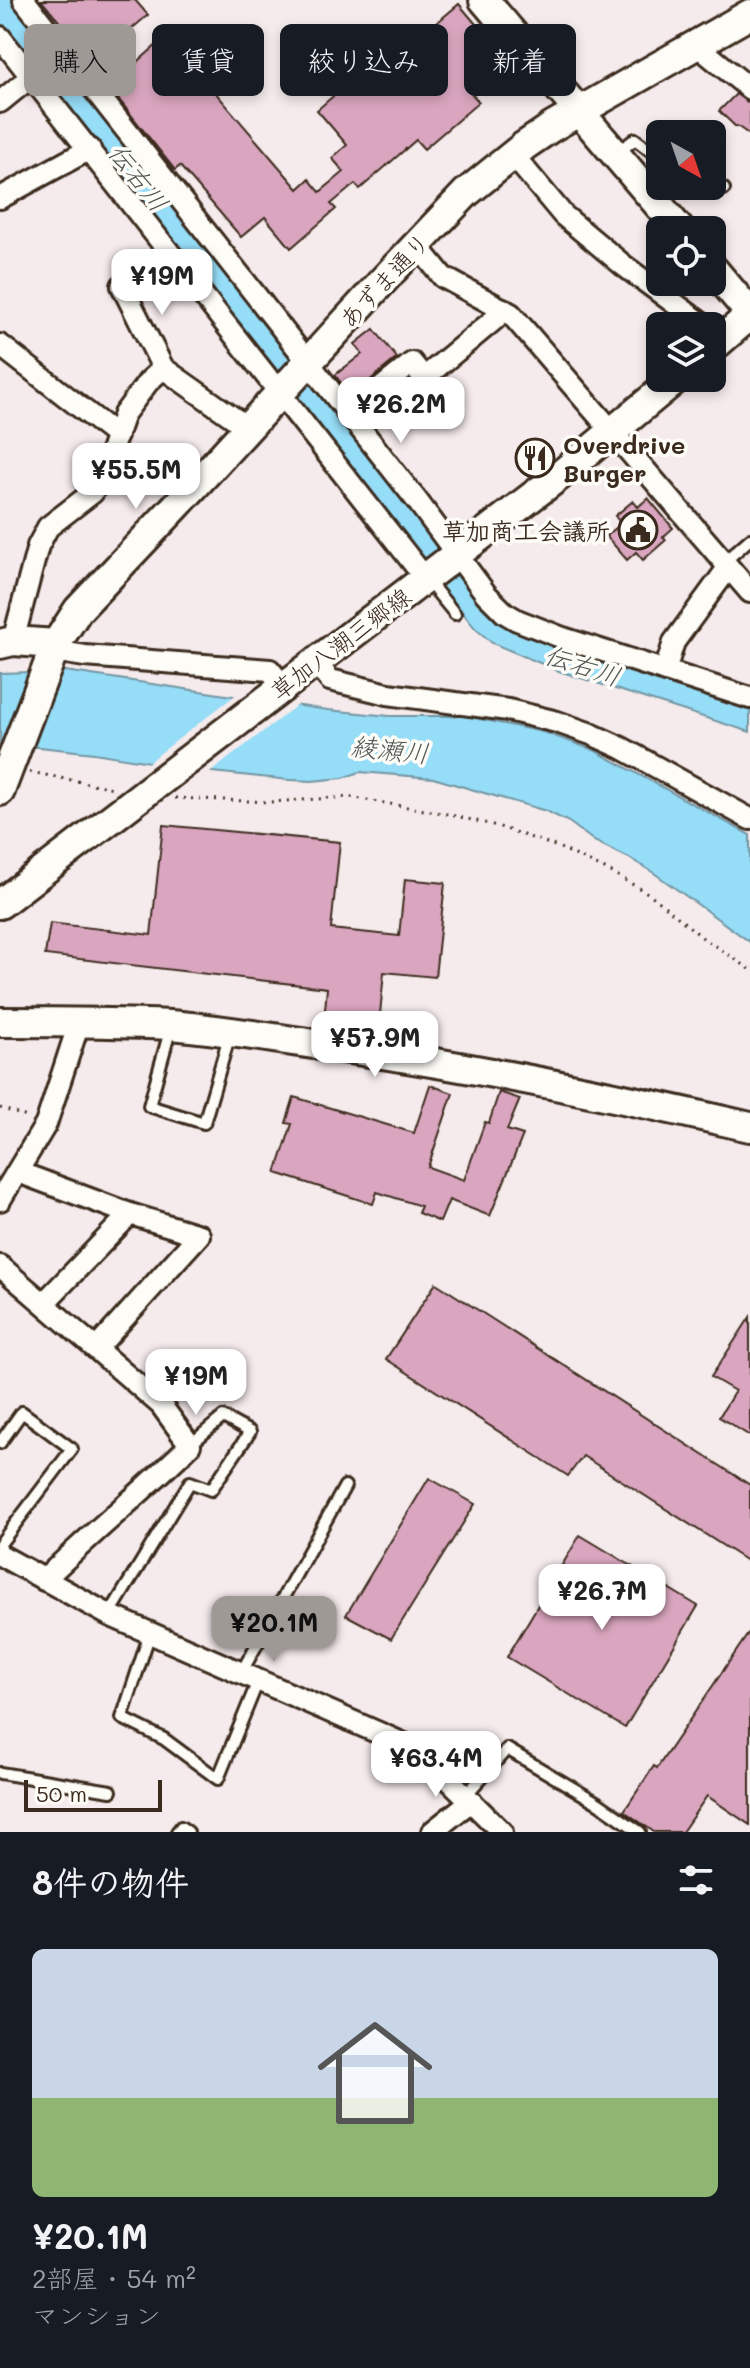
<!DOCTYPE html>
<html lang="ja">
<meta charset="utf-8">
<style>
:root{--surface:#171b24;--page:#242831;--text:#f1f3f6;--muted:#9ea1a6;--line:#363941;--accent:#9f9995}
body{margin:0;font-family:Mali,"Klee One",sans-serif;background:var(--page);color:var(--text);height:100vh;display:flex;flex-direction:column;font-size:30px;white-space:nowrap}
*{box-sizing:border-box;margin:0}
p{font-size:26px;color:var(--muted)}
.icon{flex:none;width:44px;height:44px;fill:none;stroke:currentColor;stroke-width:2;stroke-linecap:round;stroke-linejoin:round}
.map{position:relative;height:1832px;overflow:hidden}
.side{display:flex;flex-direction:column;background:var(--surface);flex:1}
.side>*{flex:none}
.top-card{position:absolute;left:24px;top:24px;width:702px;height:72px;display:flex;gap:16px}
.needle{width:52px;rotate:140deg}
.controls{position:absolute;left:646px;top:120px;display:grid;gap:16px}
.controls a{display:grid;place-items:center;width:80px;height:80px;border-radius:12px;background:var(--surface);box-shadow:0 4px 12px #0003;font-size:40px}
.scale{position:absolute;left:24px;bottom:20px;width:138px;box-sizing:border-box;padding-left:8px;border:4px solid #3b2a1e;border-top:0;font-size:22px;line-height:28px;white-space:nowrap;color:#3b2a1e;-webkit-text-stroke:6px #fdfcf7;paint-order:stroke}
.price{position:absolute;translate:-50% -68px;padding:0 18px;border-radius:16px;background:#fff;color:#222;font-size:26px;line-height:52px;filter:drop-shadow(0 2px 4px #0008)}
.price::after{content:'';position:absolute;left:50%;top:48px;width:24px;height:18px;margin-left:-12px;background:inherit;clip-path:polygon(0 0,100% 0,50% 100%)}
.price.active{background:var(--accent);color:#111}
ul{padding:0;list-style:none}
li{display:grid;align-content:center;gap:16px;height:424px;padding:0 32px}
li+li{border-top:2px solid var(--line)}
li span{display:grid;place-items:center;height:248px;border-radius:12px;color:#555}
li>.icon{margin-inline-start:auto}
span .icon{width:144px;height:144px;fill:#fffc;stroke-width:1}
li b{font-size:34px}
h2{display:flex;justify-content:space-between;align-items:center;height:96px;padding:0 32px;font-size:34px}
.chip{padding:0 28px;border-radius:12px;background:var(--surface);box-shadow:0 4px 12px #0003;font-size:28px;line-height:72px}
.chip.active{background:var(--accent);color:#111}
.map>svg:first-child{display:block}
.water{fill:#96ddf8;stroke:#7295a1;stroke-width:2}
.pier{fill:#f6ebec}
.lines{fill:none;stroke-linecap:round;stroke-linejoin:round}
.river{stroke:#96ddf8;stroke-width:34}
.building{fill:#daa6bf;stroke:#3b2a1e;stroke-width:2}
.lane-casing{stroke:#3b2a1e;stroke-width:16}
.street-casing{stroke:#3b2a1e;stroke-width:26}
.secondary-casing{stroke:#3b2a1e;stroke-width:34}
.path{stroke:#3b2a1e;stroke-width:3;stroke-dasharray:2 6;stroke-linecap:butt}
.lane{stroke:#fdfcf7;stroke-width:10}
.street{stroke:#fdfcf7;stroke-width:20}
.secondary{stroke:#fdfcf7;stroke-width:28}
.labels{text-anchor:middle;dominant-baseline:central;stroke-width:7;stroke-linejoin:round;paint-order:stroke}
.street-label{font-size:24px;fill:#3b2a1e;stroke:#fdfcf7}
.poi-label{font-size:24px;font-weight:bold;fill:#3b2a1e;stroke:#fdfcf7;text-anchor:start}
.water-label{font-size:26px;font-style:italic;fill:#525754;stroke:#fdfcf7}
</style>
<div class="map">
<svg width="750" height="1832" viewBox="0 0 750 1832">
<rect width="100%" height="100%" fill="#f6ebec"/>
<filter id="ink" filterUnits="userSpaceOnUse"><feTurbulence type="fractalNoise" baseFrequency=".0125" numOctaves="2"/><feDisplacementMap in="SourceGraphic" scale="16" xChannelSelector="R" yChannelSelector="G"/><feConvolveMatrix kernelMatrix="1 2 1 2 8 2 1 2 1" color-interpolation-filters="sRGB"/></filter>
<g filter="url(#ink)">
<g class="water">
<polygon points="433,537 491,611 750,706 750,732 559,671 492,643 475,628 414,551"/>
<polygon points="65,671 328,710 390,716 465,716 543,732 594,750 750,835 750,942 654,873 629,858 594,841 569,822 546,811 433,778 360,772 343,778 312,781 290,780 212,772 94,753 39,747 0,746 0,673"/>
</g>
<polygon class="pier" points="238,693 301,702 207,775 145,765"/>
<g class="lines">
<polyline class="river" points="2,0 404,516 451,581"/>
</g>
<g class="building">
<polygon points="41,0 135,0 148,15 93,62"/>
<polygon points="459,4 502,55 465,86 479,102 424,149 416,140 360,189 355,184 331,204 336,209 291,248 265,217 241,237 180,166 175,170 109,87 167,36 298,189 309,179 320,192 344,172 332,158 347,145 317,110 414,26 422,35"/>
<polygon points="736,94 750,104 750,135 737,126 736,127 719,111"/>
<polygon points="374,329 397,358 351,396 335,375 362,354 355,344"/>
<polygon points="648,498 673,528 663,537 666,540 643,560 636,552 627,560 606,536 621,524 615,516 633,501 638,507"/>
<polygon points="163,825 340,842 331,929 399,936 405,879 445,883 435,977 384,972 379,1025 324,1020 327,988 45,955 50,923 151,935"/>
<polygon points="430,1085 453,1093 428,1167 464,1180 485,1122 489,1123 499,1092 520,1099 507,1130 523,1135 490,1216 449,1200 440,1222 418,1213 421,1206 377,1192 373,1204 276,1173 292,1124 286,1123 294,1097 414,1133"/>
<polygon points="436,1283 750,1485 750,1563 583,1456 568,1476 386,1359"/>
<polygon points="750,1317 750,1436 719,1417 735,1391 711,1377"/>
<polygon points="429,1478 475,1504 391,1639 346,1615"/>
<polygon points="580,1535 698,1606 625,1728 507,1657"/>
<polygon points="750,1631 750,1825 707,1796 682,1832 654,1832 624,1811 654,1766 657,1768"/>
</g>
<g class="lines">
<g class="lane-casing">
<g id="lane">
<polyline points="617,153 635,139 660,158"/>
<polyline points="712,183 724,189"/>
<polyline points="724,562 750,539"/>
<polyline points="427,580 455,614"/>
<polyline points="171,1027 149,1106 204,1123 230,1034"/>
<polyline points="0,1443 22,1412 72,1449 0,1544"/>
<polyline points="109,1615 190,1482 211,1490 250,1432 223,1417 190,1445"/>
<polyline points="150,1633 122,1718 164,1739 218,1779 258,1681"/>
<polyline points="241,1673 345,1486"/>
<polyline points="0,1773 111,1791"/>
<polyline points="466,1795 507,1749 598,1803 640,1832"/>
<polyline points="177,1832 181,1827 188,1832"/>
</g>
</g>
<g class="street-casing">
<g id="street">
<polyline points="24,0 418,502 486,594 505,613 517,620 563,638 750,698"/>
<polyline points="0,37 425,578"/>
<polyline points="699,44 704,51 750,89"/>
<polyline points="0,102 32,76"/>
<polyline points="513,155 563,215 623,265 705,326"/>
<polyline points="0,198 90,149"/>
<polyline points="417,245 443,277 511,314 750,592"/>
<polyline points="122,286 163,368 248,428"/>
<polyline points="0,345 117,436"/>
<polyline points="348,415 412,363 424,378 495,319 503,309"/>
<polyline points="13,641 38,546 48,527 92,493 101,480 124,414 148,382 163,368"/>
<polyline points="53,651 85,656 270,670 284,687"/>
<polyline points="315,662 330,680 388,694 508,710 557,722 591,734 622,748 750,819"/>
<polyline points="665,671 674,642 728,568"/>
<polyline points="18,1172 130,1214 199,1235 97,1348"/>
<polyline points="0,1200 46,1124 79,1023"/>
<path d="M0,1266l161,139 29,40c-47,47 -99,88 -146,135"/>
<polyline points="44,1303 130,1214"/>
<polyline points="0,1555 109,1615 404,1744 427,1758 502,1832"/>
<polyline points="432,1832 471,1801"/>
</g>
</g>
<g class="secondary-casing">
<g id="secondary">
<polyline points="484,0 680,230"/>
<polyline points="712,268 750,313"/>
<polyline points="712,348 750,315"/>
<polyline points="0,644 13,641 56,644"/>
<polyline points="0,791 56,644 78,610 178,504 391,272 466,193 524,146 552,127 750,14"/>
<polyline points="0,904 559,476 677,378"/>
<path d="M0,1022c57,0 114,0 170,3 50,4 101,13 151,20 144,20 287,49 429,82"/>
</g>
</g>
<g class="path">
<polyline points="30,772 113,788"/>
<polyline points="175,798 270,802 350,797 447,814 497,826 558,847 611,872 651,895 703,938 750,969"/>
<polyline points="0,1108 27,1117"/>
</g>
<use href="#lane" class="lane"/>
<use href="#street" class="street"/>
<use href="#secondary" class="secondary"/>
</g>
</g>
<defs>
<g id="restaurant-ring" transform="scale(2)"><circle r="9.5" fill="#fdfcf7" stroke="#3b2a1e" stroke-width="1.5"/><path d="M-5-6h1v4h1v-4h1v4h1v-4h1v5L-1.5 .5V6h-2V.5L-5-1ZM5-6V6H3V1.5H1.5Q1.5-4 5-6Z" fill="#3b2a1e"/></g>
<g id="civic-ring" transform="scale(2)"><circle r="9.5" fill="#fdfcf7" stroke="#3b2a1e" stroke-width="1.5"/><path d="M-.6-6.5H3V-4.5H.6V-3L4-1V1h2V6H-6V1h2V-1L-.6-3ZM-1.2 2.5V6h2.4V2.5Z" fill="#3b2a1e"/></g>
</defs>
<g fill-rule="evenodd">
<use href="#restaurant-ring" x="535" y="458"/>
<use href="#civic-ring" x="638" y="530"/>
</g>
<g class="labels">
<g class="street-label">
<text transform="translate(384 280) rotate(-47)">あずま通り</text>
<text transform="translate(340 643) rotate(-37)">草加八潮三郷線</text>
</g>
<g class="poi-label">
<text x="563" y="444">Overdrive<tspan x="563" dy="28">Burger</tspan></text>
<text x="610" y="530" text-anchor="end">草加商工会議所</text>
</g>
<g class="water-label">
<text transform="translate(139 177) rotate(52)">伝右川</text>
<text transform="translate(583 665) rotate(18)">伝右川</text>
<text transform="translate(390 749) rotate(6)">綾瀬川</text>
</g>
</g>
</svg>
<div class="controls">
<a><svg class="needle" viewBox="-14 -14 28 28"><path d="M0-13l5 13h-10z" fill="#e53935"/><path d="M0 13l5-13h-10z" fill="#9ea1a6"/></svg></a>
<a><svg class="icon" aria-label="locate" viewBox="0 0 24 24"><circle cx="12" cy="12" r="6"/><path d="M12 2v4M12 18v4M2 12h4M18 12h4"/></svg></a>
<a><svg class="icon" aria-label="layers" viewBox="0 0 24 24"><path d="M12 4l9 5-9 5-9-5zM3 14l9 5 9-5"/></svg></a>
</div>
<div class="scale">50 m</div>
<b class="price" style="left:162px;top:317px">¥19M</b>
<b class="price" style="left:401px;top:445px">¥26.2M</b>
<b class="price" style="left:136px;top:511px">¥55.5M</b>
<b class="price" style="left:375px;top:1079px">¥57.9M</b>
<b class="price" style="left:196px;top:1417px">¥19M</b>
<b class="price" style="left:602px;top:1632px">¥26.7M</b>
<b class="price active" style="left:274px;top:1664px">¥20.1M</b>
<b class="price" style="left:436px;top:1799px">¥63.4M</b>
<div class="top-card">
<a class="chip active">購入</a>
<a class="chip">賃貸</a>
<a class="chip">絞り込み</a>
<a class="chip">新着</a>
</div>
</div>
<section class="side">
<h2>8件の物件<svg class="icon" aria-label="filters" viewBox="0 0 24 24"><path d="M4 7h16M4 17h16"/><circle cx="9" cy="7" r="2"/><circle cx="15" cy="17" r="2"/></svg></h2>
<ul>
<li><span style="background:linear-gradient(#c9d6e8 60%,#8fb573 0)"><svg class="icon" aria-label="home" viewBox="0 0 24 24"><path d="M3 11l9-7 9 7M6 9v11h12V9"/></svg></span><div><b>¥20.1M</b><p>2部屋 · 54 m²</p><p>マンション</p></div></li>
</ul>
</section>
